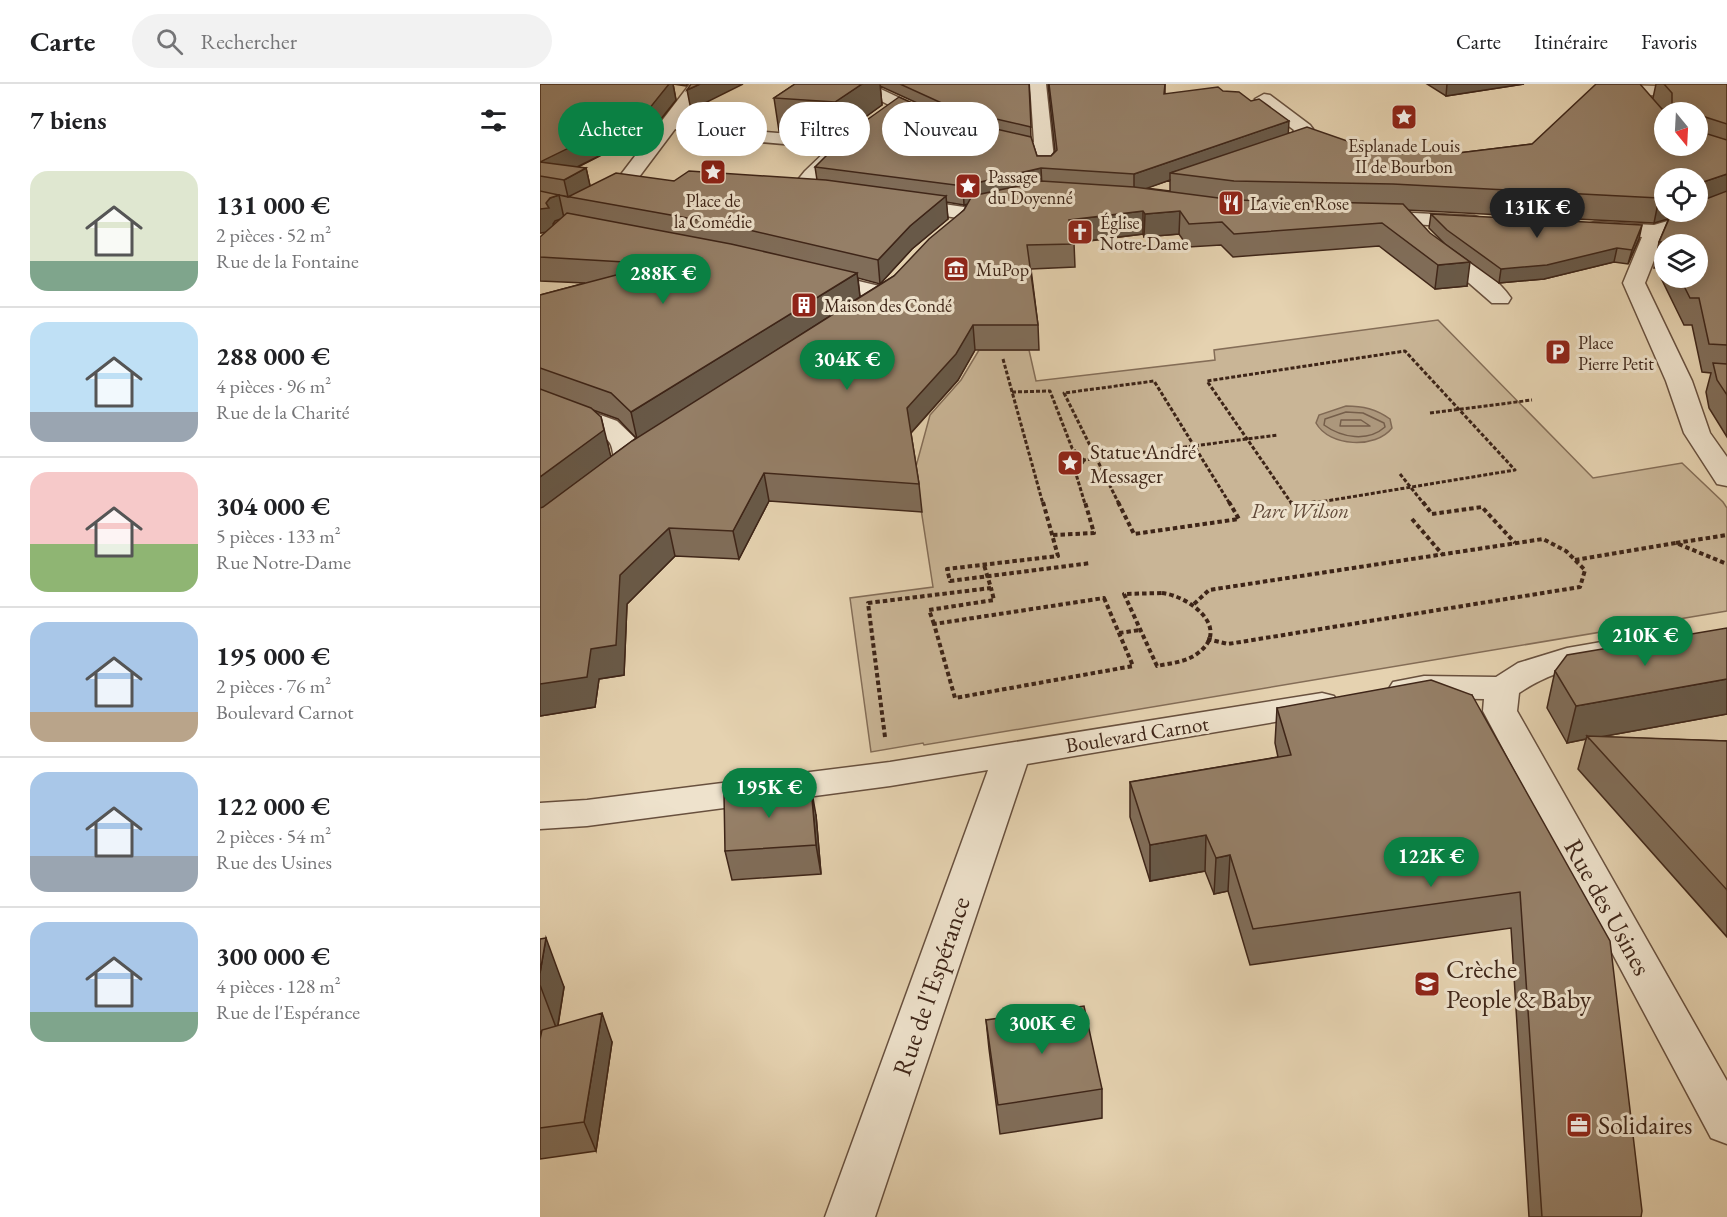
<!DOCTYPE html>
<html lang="fr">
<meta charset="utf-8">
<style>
:root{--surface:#fff;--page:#f2f2f2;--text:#202124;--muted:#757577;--line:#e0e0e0;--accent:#0b8043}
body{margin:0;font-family:"EB Garamond",serif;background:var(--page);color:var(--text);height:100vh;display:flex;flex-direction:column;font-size:22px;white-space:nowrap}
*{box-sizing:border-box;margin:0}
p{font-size:20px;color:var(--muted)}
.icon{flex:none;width:33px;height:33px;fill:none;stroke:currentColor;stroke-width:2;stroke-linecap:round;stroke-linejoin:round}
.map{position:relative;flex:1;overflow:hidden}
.drawer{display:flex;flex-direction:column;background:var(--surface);width:540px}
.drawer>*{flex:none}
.guide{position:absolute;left:18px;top:18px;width:570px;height:54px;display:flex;gap:12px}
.needle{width:39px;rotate:162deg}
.buttons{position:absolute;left:1114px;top:18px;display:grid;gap:12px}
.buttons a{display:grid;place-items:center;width:54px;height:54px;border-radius:50%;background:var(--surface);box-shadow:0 3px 15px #0003;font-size:30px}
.price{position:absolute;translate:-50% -51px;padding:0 14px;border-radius:21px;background:var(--accent);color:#fff;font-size:20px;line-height:39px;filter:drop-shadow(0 2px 3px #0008)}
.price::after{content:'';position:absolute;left:50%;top:36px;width:18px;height:14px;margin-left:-9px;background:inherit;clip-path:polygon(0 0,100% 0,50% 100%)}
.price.active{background:#222;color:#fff}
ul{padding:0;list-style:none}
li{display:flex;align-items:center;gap:18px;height:150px;padding:0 30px}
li+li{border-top:2px solid var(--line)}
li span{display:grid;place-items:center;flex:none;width:168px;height:120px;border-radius:18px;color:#555}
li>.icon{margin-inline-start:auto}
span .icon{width:72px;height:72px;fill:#fffc;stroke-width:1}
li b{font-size:26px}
h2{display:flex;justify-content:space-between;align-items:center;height:72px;padding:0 30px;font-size:26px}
.pill{padding:0 21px;border-radius:27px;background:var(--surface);box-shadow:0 3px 15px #0003;font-size:21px;line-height:54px}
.pill.active{background:var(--accent);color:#fff}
header{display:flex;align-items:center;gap:36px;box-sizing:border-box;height:84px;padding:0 30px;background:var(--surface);border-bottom:2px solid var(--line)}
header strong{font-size:28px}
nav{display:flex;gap:33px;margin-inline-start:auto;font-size:21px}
.search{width:420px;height:54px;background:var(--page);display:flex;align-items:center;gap:15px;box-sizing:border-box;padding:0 21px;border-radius:33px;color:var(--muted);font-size:22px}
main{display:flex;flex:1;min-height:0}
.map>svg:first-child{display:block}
.green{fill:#c9b596;stroke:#846d57;stroke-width:1.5}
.water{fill:#ac977c;stroke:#806954;stroke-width:1.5}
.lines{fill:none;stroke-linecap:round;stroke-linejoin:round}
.shore{stroke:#755e4a;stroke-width:1.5}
.minor-casing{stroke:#68503e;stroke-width:3}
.path-far1{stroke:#3e2518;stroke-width:3;stroke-dasharray:4 2;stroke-linecap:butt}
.path{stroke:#3e2518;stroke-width:4;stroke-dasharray:4.5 3;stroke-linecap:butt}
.minor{fill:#eee2cc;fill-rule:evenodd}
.wall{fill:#806d59;stroke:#3e2518;stroke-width:1.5;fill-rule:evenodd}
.shaded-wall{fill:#685948;stroke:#3e2518;stroke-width:1.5}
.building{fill:#957f67;stroke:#3e2518;stroke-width:1.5}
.labels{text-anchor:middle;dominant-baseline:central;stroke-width:6;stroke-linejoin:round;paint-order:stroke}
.far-poi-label{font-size:18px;fill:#3e2518;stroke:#eee2cc;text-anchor:start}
.poi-label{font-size:21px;fill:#3e2518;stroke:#eee2cc;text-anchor:start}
.park-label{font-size:21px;font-style:italic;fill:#614938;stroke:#eee2cc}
.street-label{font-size:21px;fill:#3e2518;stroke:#eee2cc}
.near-street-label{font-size:26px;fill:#3e2518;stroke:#eee2cc}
.near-poi-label{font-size:26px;fill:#3e2518;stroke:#eee2cc;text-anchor:start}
</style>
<header>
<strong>Carte</strong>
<div class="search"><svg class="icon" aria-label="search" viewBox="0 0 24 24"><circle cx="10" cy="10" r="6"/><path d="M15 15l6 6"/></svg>Rechercher</div>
<nav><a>Carte</a><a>Itinéraire</a><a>Favoris</a></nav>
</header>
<main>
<section class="drawer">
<h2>7 biens<svg class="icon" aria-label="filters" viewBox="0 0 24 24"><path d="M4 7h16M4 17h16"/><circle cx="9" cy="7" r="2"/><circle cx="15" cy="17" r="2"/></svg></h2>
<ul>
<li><span style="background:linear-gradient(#dfe7d0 75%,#7fa58c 0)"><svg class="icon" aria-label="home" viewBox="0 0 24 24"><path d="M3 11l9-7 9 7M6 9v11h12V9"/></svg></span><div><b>131 000 €</b><p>2 pièces · 52 m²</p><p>Rue de la Fontaine</p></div></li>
<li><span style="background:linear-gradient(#bfe0f5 75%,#9aa5b1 0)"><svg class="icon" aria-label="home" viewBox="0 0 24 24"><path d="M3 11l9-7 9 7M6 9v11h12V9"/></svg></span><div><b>288 000 €</b><p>4 pièces · 96 m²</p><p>Rue de la Charité</p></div></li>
<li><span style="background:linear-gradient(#f6c9c9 60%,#8fb573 0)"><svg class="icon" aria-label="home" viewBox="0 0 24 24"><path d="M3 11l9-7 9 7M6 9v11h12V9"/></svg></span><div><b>304 000 €</b><p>5 pièces · 133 m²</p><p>Rue Notre-Dame</p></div></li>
<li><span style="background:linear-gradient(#a9c7e8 75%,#b9a48a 0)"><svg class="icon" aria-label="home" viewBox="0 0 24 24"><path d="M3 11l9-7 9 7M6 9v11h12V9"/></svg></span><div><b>195 000 €</b><p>2 pièces · 76 m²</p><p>Boulevard Carnot</p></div></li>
<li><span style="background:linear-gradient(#a9c7e8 70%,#9aa5b1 0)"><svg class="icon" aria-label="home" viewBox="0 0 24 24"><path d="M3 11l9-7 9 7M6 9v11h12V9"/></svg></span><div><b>122 000 €</b><p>2 pièces · 54 m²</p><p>Rue des Usines</p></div></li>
<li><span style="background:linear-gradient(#a9c7e8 75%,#7fa58c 0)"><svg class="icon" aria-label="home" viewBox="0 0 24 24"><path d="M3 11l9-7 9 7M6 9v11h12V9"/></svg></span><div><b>300 000 €</b><p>4 pièces · 128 m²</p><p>Rue de l'Espérance</p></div></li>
</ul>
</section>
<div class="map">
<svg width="1187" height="1133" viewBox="0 0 1187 1133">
<rect width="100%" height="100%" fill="#e5d2b0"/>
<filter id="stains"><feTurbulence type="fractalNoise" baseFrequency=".00333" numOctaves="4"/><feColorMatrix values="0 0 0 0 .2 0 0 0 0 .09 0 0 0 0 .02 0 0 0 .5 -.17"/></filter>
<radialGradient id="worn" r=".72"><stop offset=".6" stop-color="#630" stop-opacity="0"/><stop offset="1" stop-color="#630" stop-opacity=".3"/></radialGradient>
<polygon class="green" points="898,236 1053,394 1142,379 1183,418 1187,424 1187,527 384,661 383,659 331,668 310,514 393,503 375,386 390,331 421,296 439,266 489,266 496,297 675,276 674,266"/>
<path class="water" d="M806,322c17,0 30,3 44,13l2,9c-16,21 -63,19 -76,-5l3,-8z"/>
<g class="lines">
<g class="shore">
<path d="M806,328l17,1 21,10 1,4c-17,15 -43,11 -61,-2l1,-6z"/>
<polygon points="801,336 821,336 830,342 800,342"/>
</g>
<g class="minor-casing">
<g id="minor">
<polygon points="150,0 167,0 141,36 175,44 300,54 308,51 317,57 265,112 251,112 248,108 265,87 289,64 175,54 135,45 93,101 40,131 33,133 0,127 0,115 30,120 79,93"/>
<polygon points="308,0 330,0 400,33 403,37 400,41 388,41"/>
<polygon points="490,0 506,0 515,84 505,90 495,84 494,69 444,59 442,55 451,49 494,58"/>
<polygon points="1085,1 1187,4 1187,14 1079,10 1076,6 1079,2"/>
<polygon points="724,10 730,11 770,41 773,45 765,64 732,75 725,73 723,69 725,65 750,56 754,46 718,19 715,15"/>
<polygon points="362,114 424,123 465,114 472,116 475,120 472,124 424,135 355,124 352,120 355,116"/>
<polygon points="1187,114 1187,127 1124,151 1105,199 1152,297 1170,349 1187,373 1187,402 1177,400 1144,349 1126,297 1083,199 1102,153 1055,150 1048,148 1045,144 1048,140 1055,138 1114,141 1158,128 1158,125"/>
<polygon points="833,127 934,132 941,134 944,138 941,142 934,144 826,137 823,133 826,129"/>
<path d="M892,157l8,1c23,16 55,32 71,56l-3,5h-16l-23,-20 -45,-31 -3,-5 3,-5z"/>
<polygon points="276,187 352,205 355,210 352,215 344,217 268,199 265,194 268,189"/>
<path d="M0,309l77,28 20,19 4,20 -4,6 -10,2 -10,-2c-5,-8 -3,-16 -7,-23 -8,-14 -54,-27 -70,-33z"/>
<path d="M1067,557l12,3 5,7 -5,7c-40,10 -64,11 -100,35l-2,18 210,370v63l-16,-6 -228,-427 1,-12 -60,-1 -19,3 -12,-3 -5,-8 5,-8 31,-6 72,1 22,-14 49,-15z"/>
<polygon points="782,609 794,612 799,620 794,628 487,680 335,1133 285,1133 448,686 350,702 47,742 0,745 0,719 47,716 350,678"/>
</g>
</g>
<g class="path-far1">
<polyline points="463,275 503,420"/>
<polyline points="472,308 510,307 532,364 544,376 738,351"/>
<polyline points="890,329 992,316"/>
<polyline points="544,376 536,390 545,420"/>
<polyline points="860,390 884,420"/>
<polyline points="579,420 524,309 614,297 690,420"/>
<polyline points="752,420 667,297 865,267 975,386 768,420"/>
</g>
<g class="path">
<polyline points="503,418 518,472 407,485 410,497 551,479"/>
<polyline points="578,418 594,450 699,435 689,418"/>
<polyline points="751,418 754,422 777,418"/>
<polyline points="883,418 892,430 942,423 975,459"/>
<polyline points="872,435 902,470"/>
<polyline points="513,451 554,449 545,418"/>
<polyline points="1136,459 1187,451"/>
<polyline points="1035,476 1136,459 1187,480"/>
<path d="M622,509c27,3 70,35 36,60 -11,9 -27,10 -41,13l-33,-72z"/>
<polygon points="564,514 593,582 415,614 394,540"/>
<polyline points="654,520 669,506 1003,455 1026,467 1045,486 1040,503 688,560 667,555"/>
<polyline points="394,540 389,526 454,516 451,504"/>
<polyline points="579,549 600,546"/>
<polyline points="345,653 328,519 451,504 444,481"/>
</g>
<use href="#minor" class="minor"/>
</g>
<g class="wall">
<path d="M0,0h148l-2,2 -13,-2 3,16 -23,29 -75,38 8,1 4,18 84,-5 143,-1 -2,-13 128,-50 7,1 -70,-32 2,19 -43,31 -60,-5 -5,-33 21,-14h234l2,54 6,18h14l4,-5 -7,-67h117v10l124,39 61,9 51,12h49l82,-10 121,-46 3,-14h71v353l-18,-29 -3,-16 5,-19 -9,-1 -10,-47h-8l-28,-57h-2l5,-26 10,-24 -15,5 -246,-13 59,76 -32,3 -56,-43 -146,11 -12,-12 -33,2 -9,-13 -35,3 -1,-3 -69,9 1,24 -44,2 7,56 1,25h-64l-17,30 -47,53 8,51 3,28 -153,-11 -30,58 -64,-3 -48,48 -3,71 -25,4 -4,28 -55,9v-421l45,-12 -45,-2v-24l5,-25 -5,1zM1125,28h33v34zM630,96v11l-24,-3zM406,118l18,3 3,-1 -3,6 -70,66 -34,21 -2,-19 22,6 32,-35 36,-30zM1125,160l33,34h-33zM53,326l25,9 18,19 -26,19 -2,-13z"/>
<polygon points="887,0 984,0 906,12"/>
<polygon points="891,130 1099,155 1088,180 1074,178 1004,195 959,199 905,160 889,144"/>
<polygon points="1015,587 1187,630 1060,653 1187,657 1187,853 1038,685 1046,655 1027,659 1007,624"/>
<polygon points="932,611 1101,1133 989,1133 971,844 710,881 688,807 674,810 665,787 610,797 590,733 590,698 738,673 735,659 737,624"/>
<polygon points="233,702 234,709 276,731 281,790 192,796 185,767"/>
<polygon points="0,855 24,903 18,942 72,958 56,1067 0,1075 0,955 1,948 0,949"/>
<polygon points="446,936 562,1005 562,1034 460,1050 449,965"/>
</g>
<g class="shaded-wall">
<polygon points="129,0 133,0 136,16 113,45 15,94 0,78"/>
<polygon points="160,0 203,0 151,26 147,6"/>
<polygon points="322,0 340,0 342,21 299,52 295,18"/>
<polygon points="907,0 984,0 906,12"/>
<polygon points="1165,33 1160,56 1158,52 1162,37"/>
<polygon points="749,37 748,54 630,89 630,96 594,109 594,90"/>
<polygon points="46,84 51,106 28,113 24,96"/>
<polygon points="501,84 502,103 424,121 423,102"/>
<polygon points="1187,90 1187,113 1158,123 1158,103 1163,98"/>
<polygon points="19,111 24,134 15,137 13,140 15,147 0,149 0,125 10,114"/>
<polygon points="406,112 408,135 372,165 340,200 338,176 370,142"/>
<polygon points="1125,112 1125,128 1152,128 1114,139 1119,114"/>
<polygon points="603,127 603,150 530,159 529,136"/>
<polygon points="640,127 639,150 604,153 605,130"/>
<polygon points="1102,141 1099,155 1088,180 1092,166"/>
<polygon points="1077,164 1074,178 1004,195 959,199 961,185"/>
<polygon points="930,178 927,202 895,205 898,181"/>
<polygon points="317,189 320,213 97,355 91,328"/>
<polygon points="433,241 435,266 418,296 369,351 367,324"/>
<polygon points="61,333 71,373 0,426 0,393"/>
<polygon points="224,389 229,417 199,475 193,447"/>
<polygon points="129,444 135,472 87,520 84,591 59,595 55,623 0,632 0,600 51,565 80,491"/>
<polygon points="1187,595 1187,630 1049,655 1047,652 1046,655 1027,659 1036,622"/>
<polygon points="271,703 276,731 281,790 276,761"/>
<polygon points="666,751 665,787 610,797 610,761"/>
<polygon points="690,771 688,807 674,810 676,774"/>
<polygon points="6,854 24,903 17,946 0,901 0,889"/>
<polygon points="62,929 72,958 56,1067 44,1038"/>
</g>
<g class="building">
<polygon points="0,0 129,0 109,25 0,78"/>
<polygon points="151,0 160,0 147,6"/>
<polygon points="255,0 322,0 295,18 234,14"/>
<polygon points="360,0 489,0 491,43 417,26"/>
<polygon points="509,0 625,0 624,10 678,3 683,7 699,8 711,17 719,15 749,37 594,90 501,84 423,102 275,83 310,48 359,13 403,33 491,53 497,72 511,72 517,66"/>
<polygon points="1056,0 1100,0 1122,25 1130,27 1132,24 1132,9 1124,0 1187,0 1187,40 1165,33 1162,37 1158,37 1158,28 1125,28 1125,62 1158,62 1158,47 1187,56 1187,90 1163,98 1162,102 1158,103 1158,94 1125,94 1125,112 1119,114 853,100 694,97 630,89 767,43 810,58 823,57 829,63 861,70 905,66 910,70 992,60"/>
<polygon points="0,78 46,84 24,96 0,92"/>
<polygon points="149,87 286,96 406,112 370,142 338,176 192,142 19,111 10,114 6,119 9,124 0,125 0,107 28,113 76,89 134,97"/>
<polygon points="501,97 594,103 694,116 863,120 890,149 930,178 898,181 842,139 694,150 682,138 649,140 640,127 605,130 603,127 529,136 534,160 487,161 498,241 433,241 416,270 367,324 379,400 224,389 193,447 129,444 80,491 76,561 51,565 47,593 0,600 0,424 3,423 92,357 354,192 389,155 424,126 432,112"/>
<polygon points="1187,107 1187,261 1169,260 1159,214 1150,214 1140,194 1158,194 1158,160 1125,160 1125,164 1122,158 1119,158 1132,128 1158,128 1158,118"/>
<polygon points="27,129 191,160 317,189 91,328 71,309 0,284 0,211 118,180 0,173 0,153"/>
<polygon points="891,130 1102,141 1092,166 1077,164 1007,181 961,185 907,146"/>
<polygon points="1173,279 1187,280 1187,311 1177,296"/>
<polygon points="0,305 51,324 61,333 64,346 0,393"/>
<polygon points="1187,544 1187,595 1036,622 1015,587 1027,571"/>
<polygon points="891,596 932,611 1070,857 1102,1127 1101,1133 1002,1133 980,808 713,845 690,771 676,774 666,751 610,761 590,698 751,671 737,624"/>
<polygon points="1047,652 1187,657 1187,806"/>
<polygon points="233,702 233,709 271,703 276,761 185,767 184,710"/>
<polygon points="6,854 0,889 0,855"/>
<polygon points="544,922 562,1005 458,1021 446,936"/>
<polygon points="62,929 44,1038 0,1044 0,955 2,946"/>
</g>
<defs>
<g id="sight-square" transform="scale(1.35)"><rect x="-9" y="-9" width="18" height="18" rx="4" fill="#8f2418" stroke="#eee2cc"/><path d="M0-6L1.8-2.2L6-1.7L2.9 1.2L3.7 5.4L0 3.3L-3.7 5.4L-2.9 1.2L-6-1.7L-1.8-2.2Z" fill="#fff"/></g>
<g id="restaurant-square" transform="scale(1.35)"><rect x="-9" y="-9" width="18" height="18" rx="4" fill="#8f2418" stroke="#eee2cc"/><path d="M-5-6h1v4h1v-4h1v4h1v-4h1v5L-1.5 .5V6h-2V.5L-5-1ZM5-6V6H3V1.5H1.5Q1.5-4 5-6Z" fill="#fff"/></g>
<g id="church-square" transform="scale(1.35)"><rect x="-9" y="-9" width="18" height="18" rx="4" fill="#8f2418" stroke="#eee2cc"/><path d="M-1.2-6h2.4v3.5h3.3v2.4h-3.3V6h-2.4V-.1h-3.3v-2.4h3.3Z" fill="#fff"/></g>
<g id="museum-square" transform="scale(1.35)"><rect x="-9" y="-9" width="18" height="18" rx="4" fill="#8f2418" stroke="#eee2cc"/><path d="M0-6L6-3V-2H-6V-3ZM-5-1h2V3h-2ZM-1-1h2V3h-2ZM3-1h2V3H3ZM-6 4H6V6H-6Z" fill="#fff"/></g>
<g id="building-square" transform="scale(1.35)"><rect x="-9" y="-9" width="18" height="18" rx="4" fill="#8f2418" stroke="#eee2cc"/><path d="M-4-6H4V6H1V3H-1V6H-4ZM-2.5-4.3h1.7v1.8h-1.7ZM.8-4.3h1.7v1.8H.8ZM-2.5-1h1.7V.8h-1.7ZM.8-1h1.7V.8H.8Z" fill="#fff"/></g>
<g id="parking-square" transform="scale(1.35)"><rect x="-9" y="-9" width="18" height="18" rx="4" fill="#8f2418" stroke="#eee2cc"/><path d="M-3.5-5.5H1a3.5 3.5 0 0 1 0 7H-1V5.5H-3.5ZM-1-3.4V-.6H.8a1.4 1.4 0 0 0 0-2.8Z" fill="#fff"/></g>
<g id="school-square" transform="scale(1.35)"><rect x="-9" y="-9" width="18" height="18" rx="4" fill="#8f2418" stroke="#eee2cc"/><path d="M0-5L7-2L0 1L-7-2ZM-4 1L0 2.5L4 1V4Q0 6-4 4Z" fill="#fff"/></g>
<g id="office-square" transform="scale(1.35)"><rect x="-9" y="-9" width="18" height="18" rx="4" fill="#8f2418" stroke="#eee2cc"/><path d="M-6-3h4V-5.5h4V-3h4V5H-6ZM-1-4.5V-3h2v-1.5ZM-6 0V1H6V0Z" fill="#fff"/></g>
</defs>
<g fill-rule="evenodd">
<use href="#sight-square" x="864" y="33"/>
<use href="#sight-square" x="173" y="88"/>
<use href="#sight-square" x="428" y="102"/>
<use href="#restaurant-square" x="691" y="119"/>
<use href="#church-square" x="540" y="148"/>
<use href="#museum-square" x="416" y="185"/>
<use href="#building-square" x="264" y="221"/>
<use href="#parking-square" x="1018" y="268"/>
<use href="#sight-square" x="530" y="379"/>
<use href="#school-square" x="887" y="900"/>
<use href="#office-square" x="1039" y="1041"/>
</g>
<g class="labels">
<g class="far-poi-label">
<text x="864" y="61" text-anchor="middle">Esplanade Louis<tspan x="864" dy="21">II de Bourbon</tspan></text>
<text x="448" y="92">Passage<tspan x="448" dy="21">du Doyenné</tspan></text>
<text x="173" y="116" text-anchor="middle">Place de<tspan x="173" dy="21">la Comédie</tspan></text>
<text x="710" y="119">La vie en Rose</text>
<text x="560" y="138">Église<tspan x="560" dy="21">Notre-Dame</tspan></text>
<text x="436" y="185">MuPop</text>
<text x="284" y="221">Maison des Condé</text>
<text x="1038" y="258">Place<tspan x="1038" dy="21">Pierre Petit</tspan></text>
</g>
<g class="poi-label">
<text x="550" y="367">Statue André<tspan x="550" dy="24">Messager</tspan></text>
</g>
<g class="park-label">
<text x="760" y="426">Parc Wilson</text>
</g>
<g class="street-label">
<text transform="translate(597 650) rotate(-9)">Boulevard Carnot</text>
</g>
<g class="near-street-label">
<text transform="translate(1068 823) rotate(61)">Rue des Usines</text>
<text transform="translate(391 902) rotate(-71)">Rue de l'Espérance</text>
</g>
<g class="near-poi-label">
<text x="906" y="885">Crèche<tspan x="906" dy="30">People &amp; Baby</tspan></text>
<text x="1058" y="1041">Solidaires</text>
</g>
</g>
<rect width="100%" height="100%" filter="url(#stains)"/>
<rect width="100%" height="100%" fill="url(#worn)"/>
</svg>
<div class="buttons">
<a><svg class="needle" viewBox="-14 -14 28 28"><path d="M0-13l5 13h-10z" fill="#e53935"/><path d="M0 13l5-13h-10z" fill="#757577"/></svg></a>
<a><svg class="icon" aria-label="locate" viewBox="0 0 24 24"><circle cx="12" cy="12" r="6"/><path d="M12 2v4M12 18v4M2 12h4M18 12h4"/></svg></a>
<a><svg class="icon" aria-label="layers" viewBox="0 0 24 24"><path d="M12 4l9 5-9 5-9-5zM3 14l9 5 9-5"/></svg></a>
</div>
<b class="price active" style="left:997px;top:155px">131K €</b>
<b class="price" style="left:123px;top:221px">288K €</b>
<b class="price" style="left:307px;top:307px">304K €</b>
<b class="price" style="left:1105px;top:583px">210K €</b>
<b class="price" style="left:229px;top:735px">195K €</b>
<b class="price" style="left:891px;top:804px">122K €</b>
<b class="price" style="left:502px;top:971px">300K €</b>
<div class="guide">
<a class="pill active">Acheter</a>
<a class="pill">Louer</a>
<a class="pill">Filtres</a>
<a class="pill">Nouveau</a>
</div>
</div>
</main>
